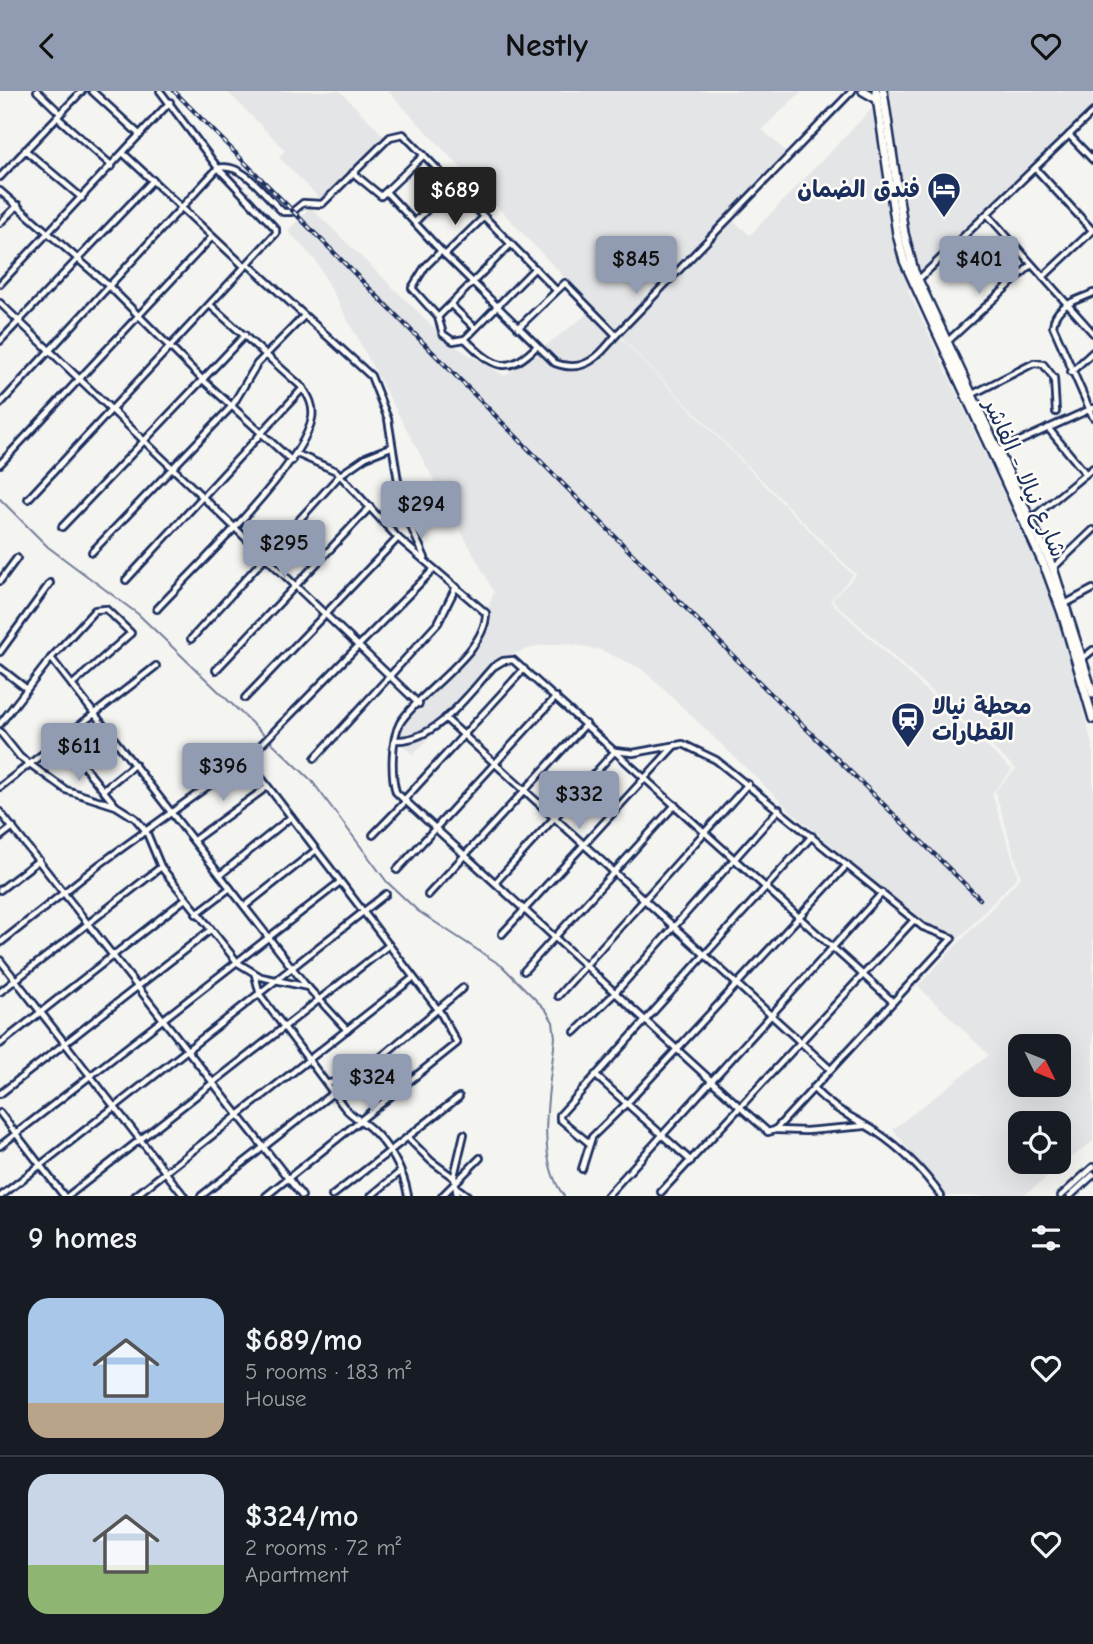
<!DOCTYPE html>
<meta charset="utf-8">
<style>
:root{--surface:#171b24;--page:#242831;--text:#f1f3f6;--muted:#9ea1a6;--line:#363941;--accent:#919bb2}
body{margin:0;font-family:"Comic Neue","Playpen Sans Arabic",sans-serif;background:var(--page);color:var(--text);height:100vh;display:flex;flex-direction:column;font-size:26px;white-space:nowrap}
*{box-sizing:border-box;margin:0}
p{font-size:23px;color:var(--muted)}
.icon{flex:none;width:38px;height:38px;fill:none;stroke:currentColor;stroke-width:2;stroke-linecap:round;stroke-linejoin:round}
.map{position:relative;height:1105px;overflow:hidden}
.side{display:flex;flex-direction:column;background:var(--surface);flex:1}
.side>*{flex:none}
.needle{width:46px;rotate:133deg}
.tools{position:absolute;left:1008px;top:943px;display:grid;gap:14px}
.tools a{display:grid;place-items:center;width:63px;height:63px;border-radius:14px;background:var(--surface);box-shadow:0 7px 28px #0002;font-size:35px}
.price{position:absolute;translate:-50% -60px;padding:0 16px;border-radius:7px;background:var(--accent);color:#111;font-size:23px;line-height:46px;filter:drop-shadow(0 2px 4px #0008)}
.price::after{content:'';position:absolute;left:50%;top:42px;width:21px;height:16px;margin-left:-10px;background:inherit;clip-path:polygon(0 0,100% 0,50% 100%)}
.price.selected{background:#222;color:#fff}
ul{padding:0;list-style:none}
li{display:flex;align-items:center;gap:21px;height:175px;padding:0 28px}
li+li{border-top:2px solid var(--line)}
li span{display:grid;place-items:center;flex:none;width:196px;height:140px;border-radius:21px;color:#555}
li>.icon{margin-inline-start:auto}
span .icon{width:84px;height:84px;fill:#fffc;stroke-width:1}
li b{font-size:30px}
h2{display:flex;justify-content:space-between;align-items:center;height:84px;padding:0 28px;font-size:30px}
header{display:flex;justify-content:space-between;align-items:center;height:91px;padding:0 28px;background:var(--accent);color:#111;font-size:32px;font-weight:700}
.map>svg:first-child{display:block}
.built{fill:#e4e5e6;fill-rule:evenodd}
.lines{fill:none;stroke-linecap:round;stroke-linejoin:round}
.stream{stroke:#717c98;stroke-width:2}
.minor-casing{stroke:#1b2f5e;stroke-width:10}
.tertiary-casing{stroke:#1b2f5e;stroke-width:10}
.trunk-casing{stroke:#1b2f5e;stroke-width:12}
.minor{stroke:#fdfcf7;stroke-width:4.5}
.tertiary{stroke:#fdfcf7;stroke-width:5}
.trunk{stroke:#fdfcf7;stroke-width:7}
.rail-casing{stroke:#1b2f5e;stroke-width:4.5}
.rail{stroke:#fdfcf7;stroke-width:2;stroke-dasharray:5;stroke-linecap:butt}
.labels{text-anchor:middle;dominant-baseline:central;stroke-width:5;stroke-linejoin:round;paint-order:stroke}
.poi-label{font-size:23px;font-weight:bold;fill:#1b2f5e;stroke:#fdfcf7;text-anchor:end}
.street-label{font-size:23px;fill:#1b2f5e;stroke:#fdfcf7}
</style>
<header><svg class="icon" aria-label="back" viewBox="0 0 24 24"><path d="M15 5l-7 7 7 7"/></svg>Nestly<svg class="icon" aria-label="heart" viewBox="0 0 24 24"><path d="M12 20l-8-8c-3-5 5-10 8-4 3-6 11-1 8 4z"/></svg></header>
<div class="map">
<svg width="1093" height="1105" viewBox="0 0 1093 1105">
<rect width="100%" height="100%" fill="#f4f4f1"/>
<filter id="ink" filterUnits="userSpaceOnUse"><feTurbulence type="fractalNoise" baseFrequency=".0143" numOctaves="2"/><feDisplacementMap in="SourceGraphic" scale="14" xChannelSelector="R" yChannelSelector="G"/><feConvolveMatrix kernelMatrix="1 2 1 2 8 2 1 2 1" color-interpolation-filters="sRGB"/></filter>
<g filter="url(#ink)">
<g class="built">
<polygon points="227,0 340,0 385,46 321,109 279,66 285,59"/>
<path d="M388,0h414l-40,38 25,24 -61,62 24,20 139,-144h204v18l-185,181 146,311 39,146v394l-70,55h-80l-50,-67 96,-74 -71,-69 103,-109 -26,-86 21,-22 -184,-169 24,-25 -220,-222zM1020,956h39v38h-39zM1020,1032h39v39h-39z"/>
<polygon points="310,116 450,252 505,285 593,219 853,484 830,510 1012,679 992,702 1018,785 951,856 793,722 653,588 640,577 601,559 565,552 538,555 509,564 413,664 393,645 475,555 494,501 316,170 288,140"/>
</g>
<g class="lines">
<path class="stream" d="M0,408l48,48 90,67 174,167 75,101 31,29 84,55 44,44 7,12 2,15c-4,48 -22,119 9,159"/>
<g class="minor-casing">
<g id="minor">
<polyline points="37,0 60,22"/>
<polyline points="92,0 140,44"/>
<polyline points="57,26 112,75"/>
<polyline points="1069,44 1093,69"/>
<polyline points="25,59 82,107"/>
<polyline points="123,62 245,176"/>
<polyline points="1035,77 1092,139"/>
<polyline points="353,82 381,105 424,64"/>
<polyline points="0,86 82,0"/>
<polyline points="0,100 110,196 203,289 292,370"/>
<path d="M387,102l54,58 114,112c29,11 45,-7 61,-28l236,-244"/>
<polyline points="987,123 1093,242"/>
<polyline points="415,131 452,93"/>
<polyline points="0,132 18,114"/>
<polyline points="441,160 425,176 412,197 438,226 443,243 453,250 465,248 535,177"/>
<polyline points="445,164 484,126"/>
<polyline points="248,173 371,285 388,328 402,415 425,467"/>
<polyline points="1043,186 1093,139"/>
<polyline points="918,189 1093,21"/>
<polyline points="0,193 170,11"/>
<path d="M1093,202c-16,8 -38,11 -40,33l40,91"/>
<polyline points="0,212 419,613"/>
<polyline points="451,214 475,237"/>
<polyline points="438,226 511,153"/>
<polyline points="518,237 565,192 616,244"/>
<path d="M465,248c28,28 42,38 72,7"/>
<polyline points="0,250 153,89"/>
<polyline points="947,251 1031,174"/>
<polyline points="1071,281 1093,261"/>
<polyline points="971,304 1034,272 1043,273 1054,287 1056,321"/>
<path d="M0,313l218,-236c26,-6 47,28 65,44h9l11,-9 19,1 68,-67 13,-3 153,156"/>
<polyline points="1048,337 1086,383"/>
<polyline points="998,360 1093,317"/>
<path d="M297,363l39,17 62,67 88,75c1,39 -67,79 -86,110 -9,16 -9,52 -4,69l3,3 341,312 28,25 7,-2 177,-192 -29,-11 -207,-167 -33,-16 -50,9 -18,-2 -120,132"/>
<polyline points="0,373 212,146"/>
<polyline points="28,408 276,142 276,138 218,77 160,0"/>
<polyline points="1031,428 1093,377"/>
<polyline points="62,436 245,244"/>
<polyline points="92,461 232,315 257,273 304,225"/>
<polyline points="1053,477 1093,439"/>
<polyline points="126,489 303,297"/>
<polyline points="0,490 17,467"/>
<polyline points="1063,514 1093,498"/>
<path d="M157,518c36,-39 147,-144 155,-191 2,-12 -3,-21 -9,-30l-93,-83"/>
<polyline points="191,548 340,384 366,366 391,356"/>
<polyline points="0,561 50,492"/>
<polyline points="51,567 304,892 347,939"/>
<polyline points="1083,567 1093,559"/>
<polyline points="0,577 27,598"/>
<polyline points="216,579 370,416"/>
<polyline points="245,607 398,447"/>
<polyline points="445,627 830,978"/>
<polyline points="0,633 51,567 95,519 106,518 131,542 72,594"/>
<polyline points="0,641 20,666 66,699 116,715 135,727 146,740 161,776 238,872 261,886 308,896"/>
<polyline points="61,647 115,714"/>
<path d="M396,649c40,2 73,-47 97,-73l10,-6 10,-1 379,341"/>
<polyline points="315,667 438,532 456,496"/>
<polyline points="247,668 440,921 457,952 266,1105"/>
<polyline points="0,696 156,575"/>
<polyline points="103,699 135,673"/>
<polyline points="404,709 524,578"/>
<polyline points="0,721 302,1105"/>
<polyline points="373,744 406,710"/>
<polyline points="0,746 13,736"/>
<polyline points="194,749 267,696"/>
<polyline points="397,779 556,606"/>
<polyline points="220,784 291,726"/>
<polyline points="0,799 39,769"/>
<polyline points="428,804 586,633"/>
<polyline points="245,815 316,759"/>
<polyline points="196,823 230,797"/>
<polyline points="502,843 675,654"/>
<polyline points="0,852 100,773 251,664 434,478"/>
<polyline points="0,869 184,1105"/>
<polyline points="524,880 675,714"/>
<path d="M255,884l5,20 84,112c8,10 17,13 26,21 19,17 34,43 38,68"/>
<polyline points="0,901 161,776"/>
<polyline points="558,905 748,693"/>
<polyline points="575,941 615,902 779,718"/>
<polyline points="0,953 185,808"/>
<polyline points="595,984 691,1070"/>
<polyline points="329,992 355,988 463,897"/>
<path d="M813,997c19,21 40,29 62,43 27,18 48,39 66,65"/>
<polyline points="0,1003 209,840"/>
<polyline points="0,1022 64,1105"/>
<polyline points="776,1039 806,1040 865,1035"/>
<polyline points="408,1047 431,1070 454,1087"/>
<polyline points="589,1052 560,1028 560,1024 812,745"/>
<polyline points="0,1055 340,791"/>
<polyline points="582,1078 592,1046 630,1009 847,774"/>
<polyline points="457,1097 468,1105"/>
<polyline points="661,1101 914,829"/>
<polyline points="1,1105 386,803"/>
<polyline points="68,1105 389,854"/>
<polyline points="135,1105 413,887"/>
<polyline points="201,1105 334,1001"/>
<polyline points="332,1105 459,1006"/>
<polyline points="371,1105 400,1081"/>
<polyline points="442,1105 480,1067"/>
<polyline points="457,1105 454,1085 464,1043"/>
<polyline points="607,1105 882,802"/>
</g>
</g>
<g class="tertiary-casing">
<g id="tertiary">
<polyline points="1061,1105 1093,1076"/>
<polyline points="1070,1105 1093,1084"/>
</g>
</g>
<g class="trunk-casing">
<g id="trunk">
<polyline points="863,0 877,8"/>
<polyline points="876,0 897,143 904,170 1047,481 1062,522 1093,628"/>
<polyline points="883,0 904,142 914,180 1053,477 1093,603"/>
</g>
</g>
<use href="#minor" class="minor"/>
<use href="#tertiary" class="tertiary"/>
<use href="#trunk" class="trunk"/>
<g class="rail-casing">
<polyline id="rail" points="174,0 767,599 980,808"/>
</g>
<use href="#rail" class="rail"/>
</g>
</g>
<defs>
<g id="hotel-pin" transform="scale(1.75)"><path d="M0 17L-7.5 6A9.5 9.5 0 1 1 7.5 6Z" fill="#1b2f5e" stroke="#fdfcf7"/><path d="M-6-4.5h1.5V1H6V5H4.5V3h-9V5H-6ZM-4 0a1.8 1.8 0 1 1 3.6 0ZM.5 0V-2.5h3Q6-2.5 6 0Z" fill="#fff"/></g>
<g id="station-pin" transform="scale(1.75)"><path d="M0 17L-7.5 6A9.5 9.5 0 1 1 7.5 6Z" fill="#1b2f5e" stroke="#fdfcf7"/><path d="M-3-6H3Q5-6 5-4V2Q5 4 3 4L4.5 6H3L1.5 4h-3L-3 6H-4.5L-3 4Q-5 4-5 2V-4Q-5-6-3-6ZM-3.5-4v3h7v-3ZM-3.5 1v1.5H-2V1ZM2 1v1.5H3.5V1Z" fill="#fff"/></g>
</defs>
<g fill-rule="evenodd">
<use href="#hotel-pin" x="944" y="98"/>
<use href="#station-pin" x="908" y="628"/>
</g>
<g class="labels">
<g class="poi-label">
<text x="920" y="98">فندق الضمان</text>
<text x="932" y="615" text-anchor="start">محطة نيالا<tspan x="932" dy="26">القطارات</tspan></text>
</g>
<g class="street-label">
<text transform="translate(1025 387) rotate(66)">شارع نيالا - الفاشر</text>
</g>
</g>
</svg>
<div class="tools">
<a><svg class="needle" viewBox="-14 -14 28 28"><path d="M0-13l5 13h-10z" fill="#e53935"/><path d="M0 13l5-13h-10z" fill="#9ea1a6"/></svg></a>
<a><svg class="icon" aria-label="locate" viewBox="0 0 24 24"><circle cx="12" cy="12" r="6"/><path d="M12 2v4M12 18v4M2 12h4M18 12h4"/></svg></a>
</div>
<b class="price selected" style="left:455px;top:136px">$689</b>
<b class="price" style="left:636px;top:205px">$845</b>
<b class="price" style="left:979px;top:205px">$401</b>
<b class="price" style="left:421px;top:450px">$294</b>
<b class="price" style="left:284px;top:489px">$295</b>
<b class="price" style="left:79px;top:692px">$611</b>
<b class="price" style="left:223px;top:712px">$396</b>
<b class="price" style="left:579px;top:740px">$332</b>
<b class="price" style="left:372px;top:1023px">$324</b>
</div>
<section class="side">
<h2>9 homes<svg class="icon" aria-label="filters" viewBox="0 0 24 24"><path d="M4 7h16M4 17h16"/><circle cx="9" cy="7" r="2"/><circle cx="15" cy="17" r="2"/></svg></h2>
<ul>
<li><span style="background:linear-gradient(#a9c7e8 75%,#b9a48a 0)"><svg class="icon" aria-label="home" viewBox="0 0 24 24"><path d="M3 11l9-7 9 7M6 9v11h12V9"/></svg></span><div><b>$689/mo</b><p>5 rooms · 183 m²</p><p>House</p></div><svg class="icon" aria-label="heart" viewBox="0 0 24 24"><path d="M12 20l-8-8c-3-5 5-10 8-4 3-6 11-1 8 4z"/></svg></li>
<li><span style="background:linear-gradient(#c9d6e8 65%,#8fb573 0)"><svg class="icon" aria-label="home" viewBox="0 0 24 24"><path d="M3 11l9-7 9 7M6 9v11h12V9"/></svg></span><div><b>$324/mo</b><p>2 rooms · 72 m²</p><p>Apartment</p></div><svg class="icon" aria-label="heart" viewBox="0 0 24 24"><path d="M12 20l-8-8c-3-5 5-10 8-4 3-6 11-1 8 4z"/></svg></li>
</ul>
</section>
